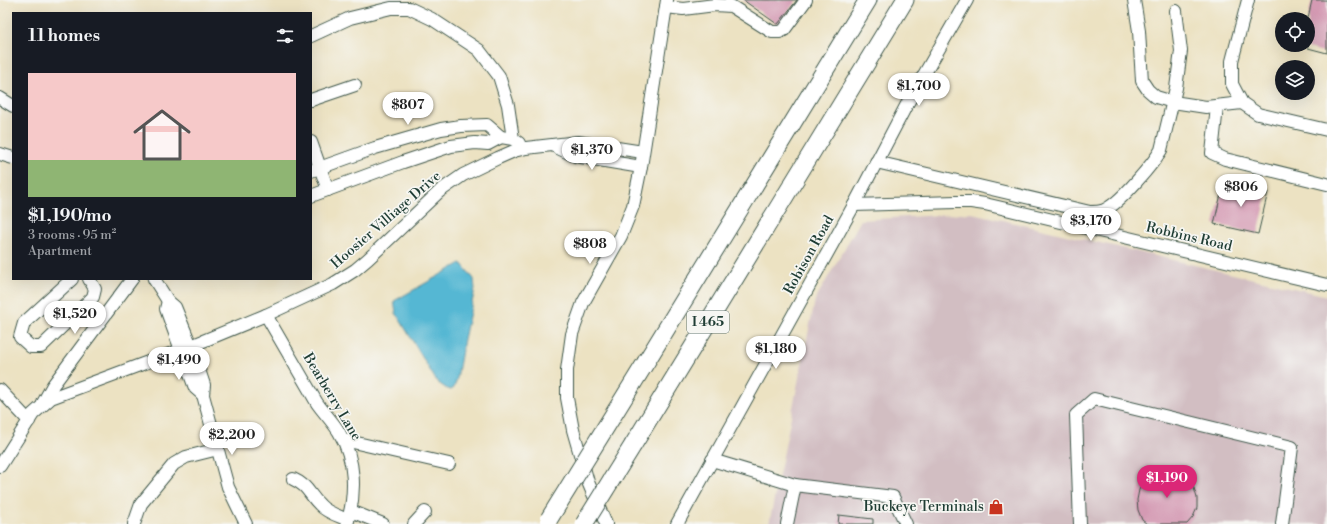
<!DOCTYPE html>
<meta charset="utf-8">
<style>
:root{--surface:#171b24;--page:#242831;--text:#f1f3f6;--muted:#9ea1a6;--line:#363941;--accent:#db2777}
body{margin:0;font-family:"Libre Bodoni",serif;background:var(--page);color:var(--text);height:100vh;display:flex;flex-direction:column;font-size:15px;white-space:nowrap}
*{box-sizing:border-box;margin:0}
p{font-size:13px;color:var(--muted)}
.icon{flex:none;width:22px;height:22px;fill:none;stroke:currentColor;stroke-width:2;stroke-linecap:round;stroke-linejoin:round}
.map{position:relative;flex:1;overflow:hidden}
.side{position:absolute;left:12px;top:12px;width:300px;height:268px;display:flex;flex-direction:column;background:var(--surface);border-radius:0px;box-shadow:0 4px 16px #0002}
.side>*{flex:none}
.controls{position:absolute;left:1275px;top:12px;display:grid;gap:8px}
.controls a{display:grid;place-items:center;width:40px;height:40px;border-radius:50%;background:var(--surface);box-shadow:0 4px 16px #0002;font-size:20px}
.price{position:absolute;translate:-50% -34px;padding:0 9px;border-radius:14px;background:#fff;color:#222;font-size:13px;line-height:26px;filter:drop-shadow(0 1px 2px #0008)}
.price::after{content:'';position:absolute;left:50%;top:24px;width:12px;height:9px;margin-left:-6px;background:inherit;clip-path:polygon(0 0,100% 0,50% 100%)}
.price.selected{background:var(--accent);color:#fff}
ul{padding:0;list-style:none}
li{display:grid;align-content:center;gap:8px;height:212px;padding:0 16px}
li+li{border-top:1px solid var(--line)}
li span{display:grid;place-items:center;height:124px;border-radius:0px;color:#555}
li>.icon{margin-inline-start:auto}
span .icon{width:72px;height:72px;fill:#fffc;stroke-width:1}
li b{font-size:17px}
h2{display:flex;justify-content:space-between;align-items:center;height:48px;padding:0 16px;font-size:17px}
.map>svg:first-child{display:block}
.industrial{fill:#d2bec2}
.water{fill:#54b7d3;stroke:#3a7a84}
.building{fill:#d49ab3}
.lines{fill:none;stroke-linecap:round;stroke-linejoin:round}
.minor-casing{stroke:#3e5649;stroke-width:14}
.highway-casing{stroke:#3e5649;stroke-width:19}
.minor{stroke:#fff;stroke-width:12}
.highway{stroke:#fff;stroke-width:17}
.highway-bridge-casing{stroke:#3e5649;stroke-width:19;stroke-linecap:butt}
.highway-bridge{stroke:#fff;stroke-width:17}
.labels{text-anchor:middle;dominant-baseline:central;stroke-width:3.5;stroke-linejoin:round;paint-order:stroke}
.shield{fill:#f6f6f2;stroke:#60746d;stroke-width:1}
.shield-label{font-size:13px;font-weight:bold;fill:#1f3d34}
.street-label{font-size:14px;fill:#1f3d34;stroke:#f6f6f2}
.poi-label{font-size:14px;fill:#1f3d34;stroke:#f6f6f2;text-anchor:end}
</style>
<div class="map">
<svg width="1327" height="524" viewBox="0 0 1327 524">
<rect width="100%" height="100%" fill="#f6f6f2"/>
<filter id="ink" filterUnits="userSpaceOnUse"><feTurbulence type="fractalNoise" baseFrequency=".025" numOctaves="2"/><feDisplacementMap in="SourceGraphic" scale="8" xChannelSelector="R" yChannelSelector="G"/><feConvolveMatrix kernelMatrix="1 2 1 2 8 2 1 2 1" color-interpolation-filters="sRGB"/></filter>
<filter id="wash" filterUnits="userSpaceOnUse"><feTurbulence type="fractalNoise" baseFrequency=".012" numOctaves="4" result="noise"/><feDisplacementMap in="SourceGraphic" scale="16" xChannelSelector="R" yChannelSelector="G"/><feGaussianBlur stdDeviation="0.9" result="paint"/><feColorMatrix in="noise" values="0 0 0 0 0 0 0 0 0 0 0 0 0 0 0 0 0 1.4 0 .05"/><feComposite in="paint" operator="in"/></filter>
<g filter="url(#wash)">
<rect width="100%" height="100%" fill="#ece2c2"/>
<polygon class="industrial" points="972,213 1327,296 1327,524 769,524 815,300 861,220"/>
<polygon class="water" points="461,263 474,279 475,289 464,339 457,378 454,388 451,390 447,389 437,382 396,313 394,301"/>
<g id="blocks">
<g class="building">
<polygon points="743,0 797,0 778,24 777,24"/>
<polygon points="1312,0 1327,0 1327,53 1308,48 1308,18"/>
<polygon points="1224,181 1268,192 1258,234 1214,224"/>
<polygon points="1171,471 1180,474 1188,480 1194,488 1197,498 1197,508 1193,517 1187,524 1147,524 1142,520 1138,510 1137,500 1139,490 1144,481 1152,475 1161,472"/>
<polygon points="839,515 873,519 873,524 838,524"/>
</g>
</g>
</g>
<g filter="url(#ink)">
<use href="#blocks" fill-opacity="0" stroke="#3e5649" stroke-width="1"/>
<g class="lines">
<g class="minor-casing">
<g id="minor">
<polyline points="1134,0 1139,31 1142,81 1148,90 1156,97 1173,102 1206,107 1242,103"/>
<polyline points="1248,0 1232,61 1232,84 1242,103 1258,114 1327,130"/>
<polyline points="666,7 683,9 715,5 731,6 772,32 780,32 784,30 806,0"/>
<polyline points="311,36 350,18 391,8 409,8 432,19 479,50 499,76 508,105 513,139"/>
<polyline points="0,98 13,106"/>
<polyline points="311,100 355,85"/>
<polyline points="1217,107 1212,153 1225,159 1327,184"/>
<polyline points="311,142 328,190"/>
<polyline points="554,146 575,156 641,167"/>
<polyline points="0,154 13,158"/>
<path d="M876,162l214,50c7,0 12,0 18,-4 14,-8 45,-44 53,-58l15,-62 5,-37 -5,-40"/>
<polyline points="311,171 375,148 441,129 461,126 487,125 501,137 513,139 519,143"/>
<polyline points="311,196 403,162 451,146 475,143 488,144 501,137"/>
<polyline points="854,205 956,202 971,202 985,204 1327,285"/>
<polyline points="72,279 24,323 20,337 31,347 41,347 93,297 95,289 89,279"/>
<polyline points="154,279 168,301 175,307 191,346 204,385 203,395 228,487 246,524"/>
<polyline points="168,301 166,309 181,350 195,388 203,395"/>
<path d="M266,315c17,29 34,59 51,88 7,10 16,19 22,29 17,28 17,62 8,92"/>
<polyline points="0,390 29,421"/>
<polyline points="43,403 53,385 132,279"/>
<polyline points="344,440 449,464"/>
<polyline points="712,460 795,485 787,524"/>
<polyline points="0,466 33,414 51,398 191,346 266,315 333,284 355,270 368,259 440,191 463,175 498,158 514,151 526,148 578,142 643,152"/>
<path d="M293,479c16,7 16,16 27,26 7,8 19,11 28,15"/>
<polyline points="795,485 893,497 906,524"/>
<polyline points="351,511 383,524"/>
<polyline points="134,524 141,504 174,464 186,457 218,449"/>
<polyline points="414,524 425,512"/>
<polyline points="606,524 588,482 573,430 567,398 567,370 572,334 583,303 621,236 633,206 641,167 667,0"/>
<polyline points="677,524 854,205 906,106 967,0"/>
<polyline points="1080,524 1076,415 1094,399 1292,447 1282,524"/>
</g>
</g>
<g class="highway-casing">
<g id="highway">
<polyline points="646,362 868,0"/>
<polyline points="633,445 905,0"/>
</g>
</g>
<use href="#minor" class="minor"/>
<use href="#highway" class="highway"/>
<g class="highway-bridge-casing">
<g id="highway-bridge">
<polyline points="549,519 646,362"/>
<polyline points="584,524 633,445"/>
</g>
</g>
<use href="#highway-bridge" class="highway-bridge"/>
</g>
</g>
<defs>
<g id="shop-bare" transform="scale(1.2)"><path d="M-5-2.5h2.3a2.7 3.5 0 0 1 5.4 0H5L5.5 6h-11ZM-1.5-2.5h3a1.5 2.3 0 0 0-3 0Z" fill="#c8321e" stroke="#f6f6f2" stroke-width="2.5" paint-order="stroke"/></g>
</defs>
<g fill-rule="evenodd">
<use href="#shop-bare" x="996" y="507"/>
</g>
<g class="labels">
<rect class="shield" x="687" y="311" width="42" height="22" rx="3"/>
<g class="shield-label">
<text x="708" y="322">I 465</text>
</g>
<g class="street-label">
<text transform="translate(386 220) rotate(-41)">Hoosier Villiage Drive</text>
<text transform="translate(1189 237) rotate(13)">Robbins Road</text>
<text transform="translate(809 255) rotate(-61)">Robison Road</text>
<text transform="translate(332 397) rotate(59)">Bearberry Lane</text>
</g>
<g class="poi-label">
<text x="984" y="507">Buckeye Terminals</text>
</g>
</g>
</svg>
<div class="controls">
<a><svg class="icon" aria-label="locate" viewBox="0 0 24 24"><circle cx="12" cy="12" r="6"/><path d="M12 2v4M12 18v4M2 12h4M18 12h4"/></svg></a>
<a><svg class="icon" aria-label="layers" viewBox="0 0 24 24"><path d="M12 4l9 5-9 5-9-5zM3 14l9 5 9-5"/></svg></a>
</div>
<b class="price" style="left:919px;top:107px">$1,700</b>
<b class="price" style="left:408px;top:126px">$807</b>
<b class="price" style="left:592px;top:171px">$1,370</b>
<b class="price" style="left:1241px;top:208px">$806</b>
<b class="price" style="left:1091px;top:242px">$3,170</b>
<b class="price" style="left:590px;top:265px">$808</b>
<b class="price" style="left:75px;top:335px">$1,520</b>
<b class="price" style="left:776px;top:370px">$1,180</b>
<b class="price" style="left:179px;top:381px">$1,490</b>
<b class="price" style="left:232px;top:456px">$2,200</b>
<b class="price selected" style="left:1167px;top:499px">$1,190</b>
<section class="side">
<h2>11 homes<svg class="icon" aria-label="filters" viewBox="0 0 24 24"><path d="M4 7h16M4 17h16"/><circle cx="9" cy="7" r="2"/><circle cx="15" cy="17" r="2"/></svg></h2>
<ul>
<li><span style="background:linear-gradient(#f6c9c9 70%,#8fb573 0)"><svg class="icon" aria-label="home" viewBox="0 0 24 24"><path d="M3 11l9-7 9 7M6 9v11h12V9"/></svg></span><div><b>$1,190/mo</b><p>3 rooms · 95 m²</p><p>Apartment</p></div></li>
</ul>
</section>
</div>
